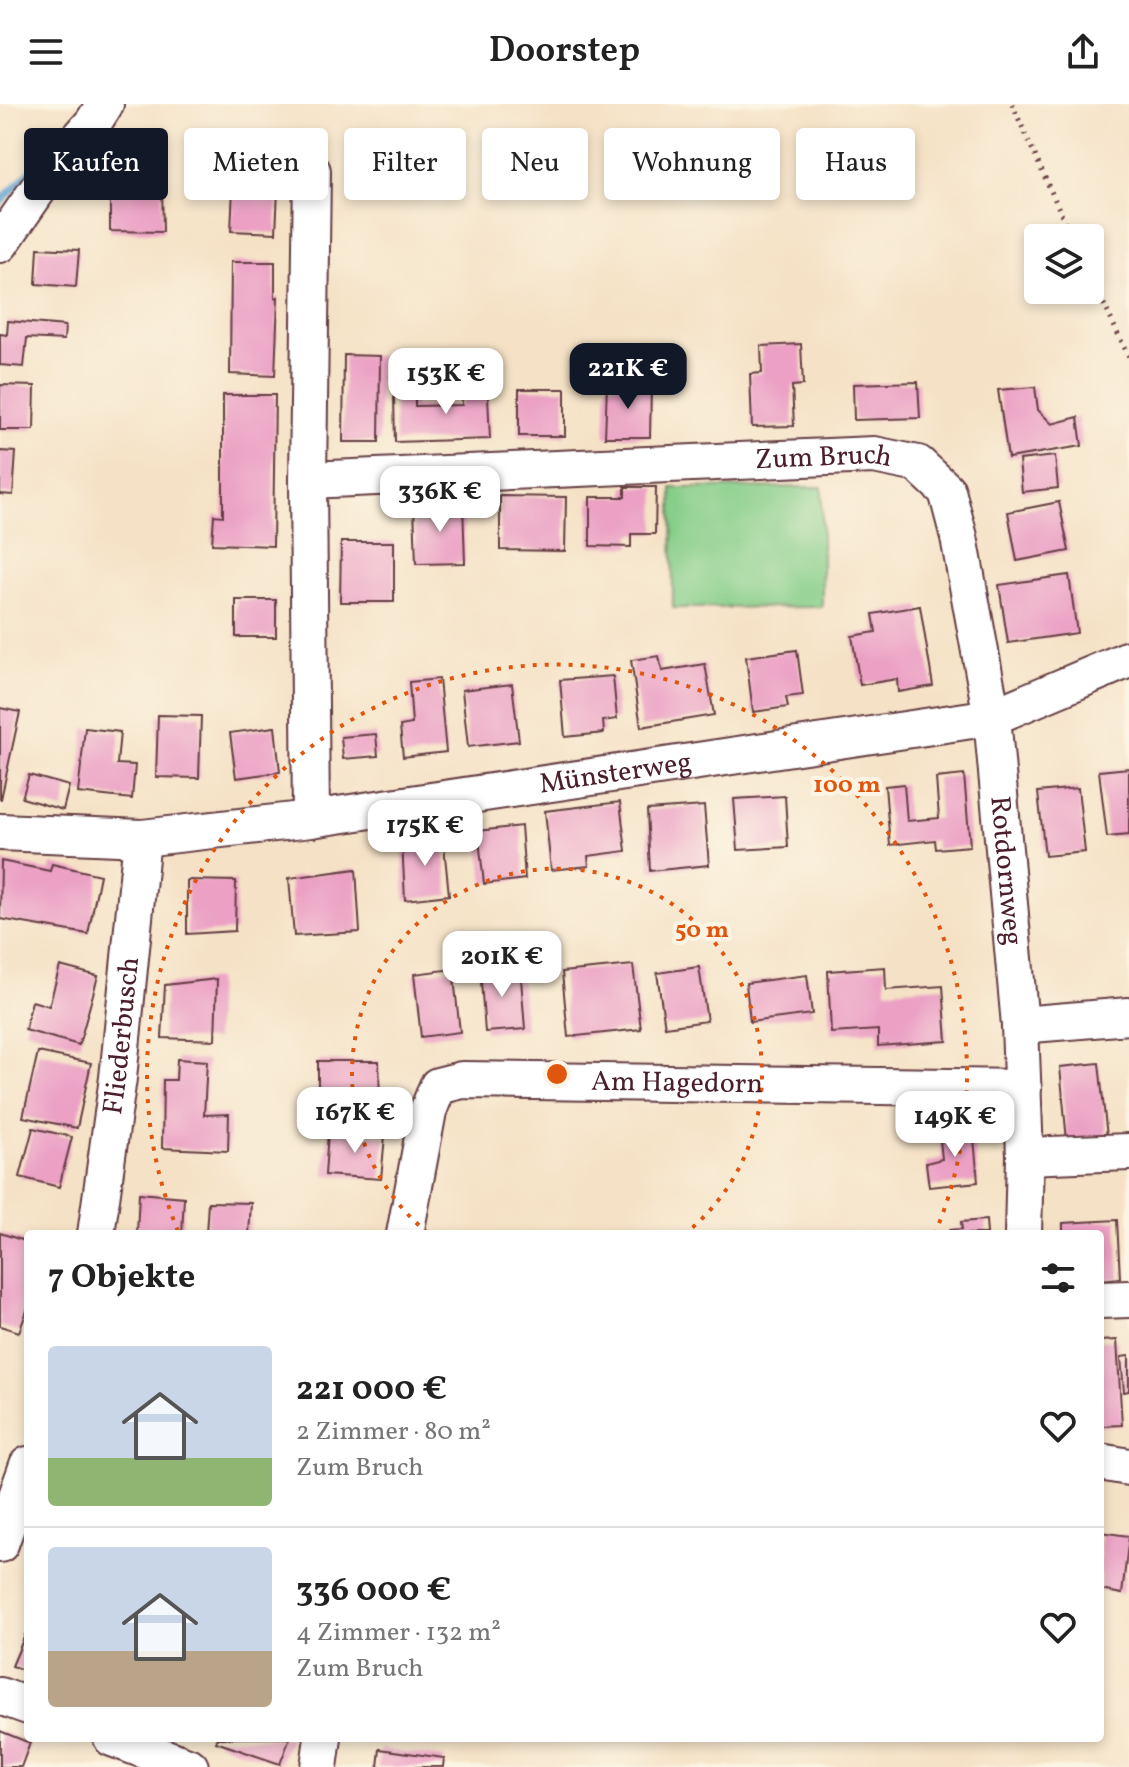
<!DOCTYPE html>
<html lang="de">
<meta charset="utf-8">
<style>
:root{--surface:#fff;--page:#f2f2f2;--text:#222;--muted:#767676;--line:#e0e0e0;--accent:#111827}
body{margin:0;font-family:Vollkorn,serif;background:var(--page);color:var(--text);height:100vh;display:flex;flex-direction:column;font-size:30px;white-space:nowrap}
*{box-sizing:border-box;margin:0}
p{font-size:26px;color:var(--muted)}
.icon{flex:none;width:44px;height:44px;fill:none;stroke:currentColor;stroke-width:2;stroke-linecap:round;stroke-linejoin:round}
.map{position:relative;flex:1;overflow:hidden}
.details{position:absolute;left:24px;top:1126px;width:1080px;height:512px;display:flex;flex-direction:column;background:var(--surface);border-radius:8px;box-shadow:0 4px 12px #0003}
.details>*{flex:none}
.guide{position:absolute;left:24px;top:24px;width:1082px;height:72px;display:flex;gap:16px}
.controls{position:absolute;left:1024px;top:120px;display:grid;gap:16px}
.controls a{display:grid;place-items:center;width:80px;height:80px;border-radius:8px;background:var(--surface);box-shadow:0 4px 12px #0003;font-size:40px}
.price{position:absolute;translate:-50% -68px;padding:0 18px;border-radius:16px;background:#fff;color:#222;font-size:26px;line-height:52px;filter:drop-shadow(0 2px 4px #0008)}
.price::after{content:'';position:absolute;left:50%;top:48px;width:24px;height:18px;margin-left:-12px;background:inherit;clip-path:polygon(0 0,100% 0,50% 100%)}
.price.active{background:var(--accent);color:#fff}
ul{padding:0;list-style:none}
li{display:flex;align-items:center;gap:24px;height:200px;padding:0 24px}
li+li{border-top:2px solid var(--line)}
li span{display:grid;place-items:center;flex:none;width:224px;height:160px;border-radius:8px;color:#555}
li>.icon{margin-inline-start:auto}
span .icon{width:96px;height:96px;fill:#fffc;stroke-width:1}
li b{font-size:34px}
h2{display:flex;justify-content:space-between;align-items:center;height:96px;padding:0 24px;font-size:34px}
.pill{padding:0 28px;border-radius:8px;background:var(--surface);box-shadow:0 4px 12px #0003;font-size:28px;line-height:72px}
.pill.active{background:var(--accent);color:#fff}
header{display:flex;justify-content:space-between;align-items:center;height:104px;padding:0 24px;background:var(--surface);font-size:36px;font-weight:600}
.map>svg:first-child{display:block}
.green{fill:#86ce89;stroke:#68765a;stroke-width:2}
.lines{fill:none;stroke-linecap:round;stroke-linejoin:round}
.stream{stroke:#5ea0d1;stroke-width:8}
.building{fill:#eba0c4}
.minor-casing{stroke:#643c42;stroke-width:40}
.path{stroke:#643c42;stroke-width:5;stroke-dasharray:2 6;stroke-linecap:butt}
.minor{stroke:#fff;stroke-width:36}
.ring{fill:none;stroke:#e0560e;stroke-width:4;stroke-dasharray:4 8}
.labels{text-anchor:middle;dominant-baseline:central;stroke-width:8;stroke-linejoin:round;paint-order:stroke}
.street-label{font-size:28px;fill:#4a1f2b;stroke:#fcf5e5}
.centre{fill:#e0560e;stroke:#fcf5e5;stroke-width:4}
.ring-label{font-size:24px;text-anchor:middle;font-weight:bold;fill:#e0560e;stroke:#fcf5e5;stroke-width:8;stroke-linejoin:round;paint-order:stroke}
</style>
<header><svg class="icon" aria-label="menu" viewBox="0 0 24 24"><path d="M4 6h16M4 12h16M4 18h16"/></svg>Doorstep<svg class="icon" aria-label="share" viewBox="0 0 24 24"><path d="M12 15V3M7 8l5-5 5 5M5 13v7h14v-7"/></svg></header>
<div class="map">
<svg width="1129" height="1663" viewBox="0 0 1129 1663">
<rect width="100%" height="100%" fill="#fcf5e5"/>
<filter id="ink" filterUnits="userSpaceOnUse"><feTurbulence type="fractalNoise" baseFrequency=".0125" numOctaves="2"/><feDisplacementMap in="SourceGraphic" scale="16" xChannelSelector="R" yChannelSelector="G"/><feConvolveMatrix kernelMatrix="1 2 1 2 8 2 1 2 1" color-interpolation-filters="sRGB"/></filter>
<filter id="wash" filterUnits="userSpaceOnUse"><feTurbulence type="fractalNoise" baseFrequency=".006" numOctaves="4" result="noise"/><feDisplacementMap in="SourceGraphic" scale="32" xChannelSelector="R" yChannelSelector="G"/><feGaussianBlur stdDeviation="1.8" result="paint"/><feColorMatrix in="noise" values="0 0 0 0 0 0 0 0 0 0 0 0 0 0 0 0 0 1.4 0 .05"/><feComposite in="paint" operator="in"/></filter>
<g filter="url(#wash)">
<rect width="100%" height="100%" fill="#f5e2c6"/>
<polygon class="green" points="822,383 822,503 673,504 672,384"/>
<g class="lines">
<polyline class="stream" points="0,98 32,66"/>
</g>
<g id="blocks">
<g class="building">
<polygon points="110,81 162,81 163,128 110,127"/>
<polygon points="233,84 278,86 276,129 231,127"/>
<polygon points="38,144 79,146 76,183 36,180"/>
<polygon points="231,158 275,158 275,194 278,193 275,272 230,270"/>
<polygon points="8,217 65,222 64,236 27,234 24,263 0,261 0,230 7,231"/>
<polygon points="801,240 803,281 792,282 794,322 752,323 750,270 762,269 761,242"/>
<polygon points="344,251 380,252 379,338 343,338"/>
<polygon points="487,272 490,335 395,338 394,292 415,292 415,302 462,301 461,273"/>
<polygon points="918,278 920,314 854,316 853,280"/>
<polygon points="0,281 35,282 34,326 0,326"/>
<polygon points="607,281 651,282 650,333 605,333"/>
<polygon points="1035,283 1038,306 1052,320 1078,313 1082,342 1008,354 998,286"/>
<rect x="519" y="285" width="46" height="47"/>
<polygon points="223,291 275,291 273,442 212,440 214,411 223,412"/>
<polygon points="0,347 16,348 13,391 0,390"/>
<polygon points="1055,352 1058,384 1022,388 1019,356"/>
<polygon points="625,383 656,383 655,430 631,430 631,443 590,442 590,393 625,393"/>
<polygon points="500,392 566,393 565,447 500,446"/>
<polygon points="1059,398 1069,447 1017,457 1008,408"/>
<polygon points="463,400 465,459 416,460 414,402"/>
<polygon points="341,438 394,438 394,498 340,498"/>
<polygon points="1069,471 1077,529 1008,539 999,481"/>
<rect x="236" y="496" width="40" height="37"/>
<polygon points="920,502 933,582 898,588 897,575 860,581 852,532 876,528 873,510"/>
<polygon points="797,546 803,591 786,593 788,603 753,608 746,553"/>
<polygon points="659,552 662,567 705,560 714,611 641,623 631,556"/>
<polygon points="613,572 617,615 603,617 604,629 565,633 560,576"/>
<polygon points="439,575 446,648 403,653 400,622 412,620 409,578"/>
<polygon points="512,580 519,637 468,643 462,586"/>
<polygon points="0,604 20,608 1,695 0,695"/>
<polygon points="158,611 201,612 199,674 156,673"/>
<polygon points="275,623 280,668 236,674 230,629"/>
<polygon points="85,624 120,628 117,660 135,661 132,695 78,689"/>
<polygon points="376,630 378,652 343,655 341,633"/>
<polygon points="1129,664 1129,731 1107,733 1099,667"/>
<polygon points="29,671 69,682 63,706 22,694"/>
<polygon points="964,671 970,742 936,745 935,736 890,741 885,682 904,680 907,717 939,714 936,674"/>
<polygon points="1078,684 1085,748 1045,752 1038,688"/>
<polygon points="785,692 788,743 738,746 734,695"/>
<polygon points="620,698 626,747 588,752 589,762 551,766 545,707"/>
<polygon points="704,702 709,761 650,767 647,706"/>
<polygon points="521,722 525,775 484,780 478,727"/>
<polygon points="443,732 449,791 405,796 402,737"/>
<polygon points="1,757 50,767 52,760 100,771 88,830 0,815"/>
<polygon points="356,765 360,828 294,832 289,774"/>
<polygon points="187,776 236,777 235,827 187,830"/>
<polygon points="633,861 641,925 568,933 562,868"/>
<polygon points="60,862 98,872 79,941 25,926 32,897 49,902"/>
<polygon points="520,862 525,925 485,928 480,865"/>
<polygon points="699,863 707,917 665,923 657,869"/>
<polygon points="885,863 886,886 943,882 947,937 878,942 878,926 831,929 828,867"/>
<polygon points="453,865 460,928 421,933 414,870"/>
<polygon points="807,871 812,910 750,918 746,879"/>
<polygon points="217,875 215,936 162,934 165,881"/>
<polygon points="38,948 91,959 77,1024 23,1013"/>
<polygon points="177,955 207,957 204,1011 229,1010 228,1047 162,1044 163,976 176,976"/>
<polygon points="318,957 379,957 380,1010 318,1011"/>
<polygon points="1099,959 1107,1033 1067,1037 1060,963"/>
<polygon points="973,1023 978,1078 929,1083 926,1059 942,1055 939,1026"/>
<polygon points="33,1024 72,1033 59,1083 20,1073"/>
<polygon points="328,1028 385,1032 381,1075 325,1071"/>
<polygon points="139,1089 184,1093 182,1130 137,1130"/>
<polygon points="208,1098 251,1099 249,1130 206,1130"/>
<polygon points="986,1116 987,1130 950,1130 950,1126 962,1125 961,1118"/>
<polygon points="1117,1116 1120,1174 1100,1176 1100,1130 1063,1130 1063,1119"/>
<polygon points="0,1129 28,1138 28,1204 19,1228 0,1222"/>
<polygon points="1117,1236 1122,1321 1100,1322 1100,1237"/>
<polygon points="1129,1252 1129,1287 1124,1288 1121,1253"/>
<polygon points="1100,1428 1129,1432 1122,1490 1100,1486"/>
<polygon points="28,1524 28,1568 12,1562"/>
<polygon points="0,1627 30,1639 21,1663 0,1663"/>
<polygon points="217,1634 290,1634 280,1660 216,1638"/>
<polygon points="380,1645 444,1654 443,1663 378,1663"/>
</g>
</g>
</g>
<g filter="url(#ink)">
<use href="#blocks" fill-opacity="0" stroke="#643c42" stroke-width="2"/>
<g class="lines">
<g class="minor-casing">
<g id="minor">
<polyline points="0,140 50,68 93,19 105,0"/>
<path id="s1" d="M308,376l566,-25 44,9 29,27 12,46 33,180 28,308 5,131 -2,78"/>
<polyline points="311,715 308,376 312,67"/>
<path id="s2" d="M0,728l142,6 169,-19 681,-102 137,-58"/>
<polyline points="1020,921 1129,912"/>
<polyline points="1025,1052 1129,1048"/>
<path id="s3" d="M96,1130l22,-156 24,-240"/>
<path id="s4" d="M405,1130l23,-123 10,-25 24,-6 561,8"/>
<polyline points="1100,1196 1129,1195"/>
<polyline points="1100,1358 1129,1363"/>
<polyline points="0,1440 28,1361"/>
<polyline points="0,1592 28,1602"/>
<polyline points="112,1634 190,1663"/>
<polyline points="319,1663 323,1634"/>
</g>
</g>
<g class="path">
<polyline points="1012,0 1072,134"/>
<polyline points="1090,171 1129,253"/>
</g>
<use href="#minor" class="minor"/>
</g>
</g>
<g class="ring">
<path d="M428 1129A205 205 0 1 1 686 1129"/>
<path d="M178 1127A410 410 0 1 1 936 1127"/>
</g>
<g class="labels">
<g class="street-label">
<text stroke="none"><textPath href="#s1" startOffset="516">Zum Bruch</textPath></text>
<text stroke="none"><textPath href="#s2" startOffset="620">Münsterweg</textPath></text>
<text stroke="none"><textPath href="#s1" startOffset="1036">Rotdornweg</textPath></text>
<text stroke="none"><textPath href="#s3" startOffset="200">Fliederbusch</textPath></text>
<text stroke="none"><textPath href="#s4" startOffset="392">Am Hagedorn</textPath></text>
</g>
</g>
<circle cx="557" cy="970" r="12" class="centre"/>
<g class="ring-label">
<text x="847" y="688">100 m</text>
<text x="702" y="833">50 m</text>
</g>
</svg>
<div class="controls">
<a><svg class="icon" aria-label="layers" viewBox="0 0 24 24"><path d="M12 4l9 5-9 5-9-5zM3 14l9 5 9-5"/></svg></a>
</div>
<b class="price active" style="left:628px;top:307px">221K €</b>
<b class="price" style="left:446px;top:312px">153K €</b>
<b class="price" style="left:440px;top:430px">336K €</b>
<b class="price" style="left:425px;top:764px">175K €</b>
<b class="price" style="left:502px;top:895px">201K €</b>
<b class="price" style="left:355px;top:1051px">167K €</b>
<b class="price" style="left:955px;top:1055px">149K €</b>
<div class="guide">
<a class="pill active">Kaufen</a>
<a class="pill">Mieten</a>
<a class="pill">Filter</a>
<a class="pill">Neu</a>
<a class="pill">Wohnung</a>
<a class="pill">Haus</a>
</div>
<section class="details">
<h2>7 Objekte<svg class="icon" aria-label="filters" viewBox="0 0 24 24"><path d="M4 7h16M4 17h16"/><circle cx="9" cy="7" r="2"/><circle cx="15" cy="17" r="2"/></svg></h2>
<ul>
<li><span style="background:linear-gradient(#c9d6e8 70%,#8fb573 0)"><svg class="icon" aria-label="home" viewBox="0 0 24 24"><path d="M3 11l9-7 9 7M6 9v11h12V9"/></svg></span><div><b>221 000 €</b><p>2 Zimmer · 80 m²</p><p>Zum Bruch</p></div><svg class="icon" aria-label="heart" viewBox="0 0 24 24"><path d="M12 20l-8-8c-3-5 5-10 8-4 3-6 11-1 8 4z"/></svg></li>
<li><span style="background:linear-gradient(#c9d6e8 65%,#b9a48a 0)"><svg class="icon" aria-label="home" viewBox="0 0 24 24"><path d="M3 11l9-7 9 7M6 9v11h12V9"/></svg></span><div><b>336 000 €</b><p>4 Zimmer · 132 m²</p><p>Zum Bruch</p></div><svg class="icon" aria-label="heart" viewBox="0 0 24 24"><path d="M12 20l-8-8c-3-5 5-10 8-4 3-6 11-1 8 4z"/></svg></li>
</ul>
</section>
</div>
